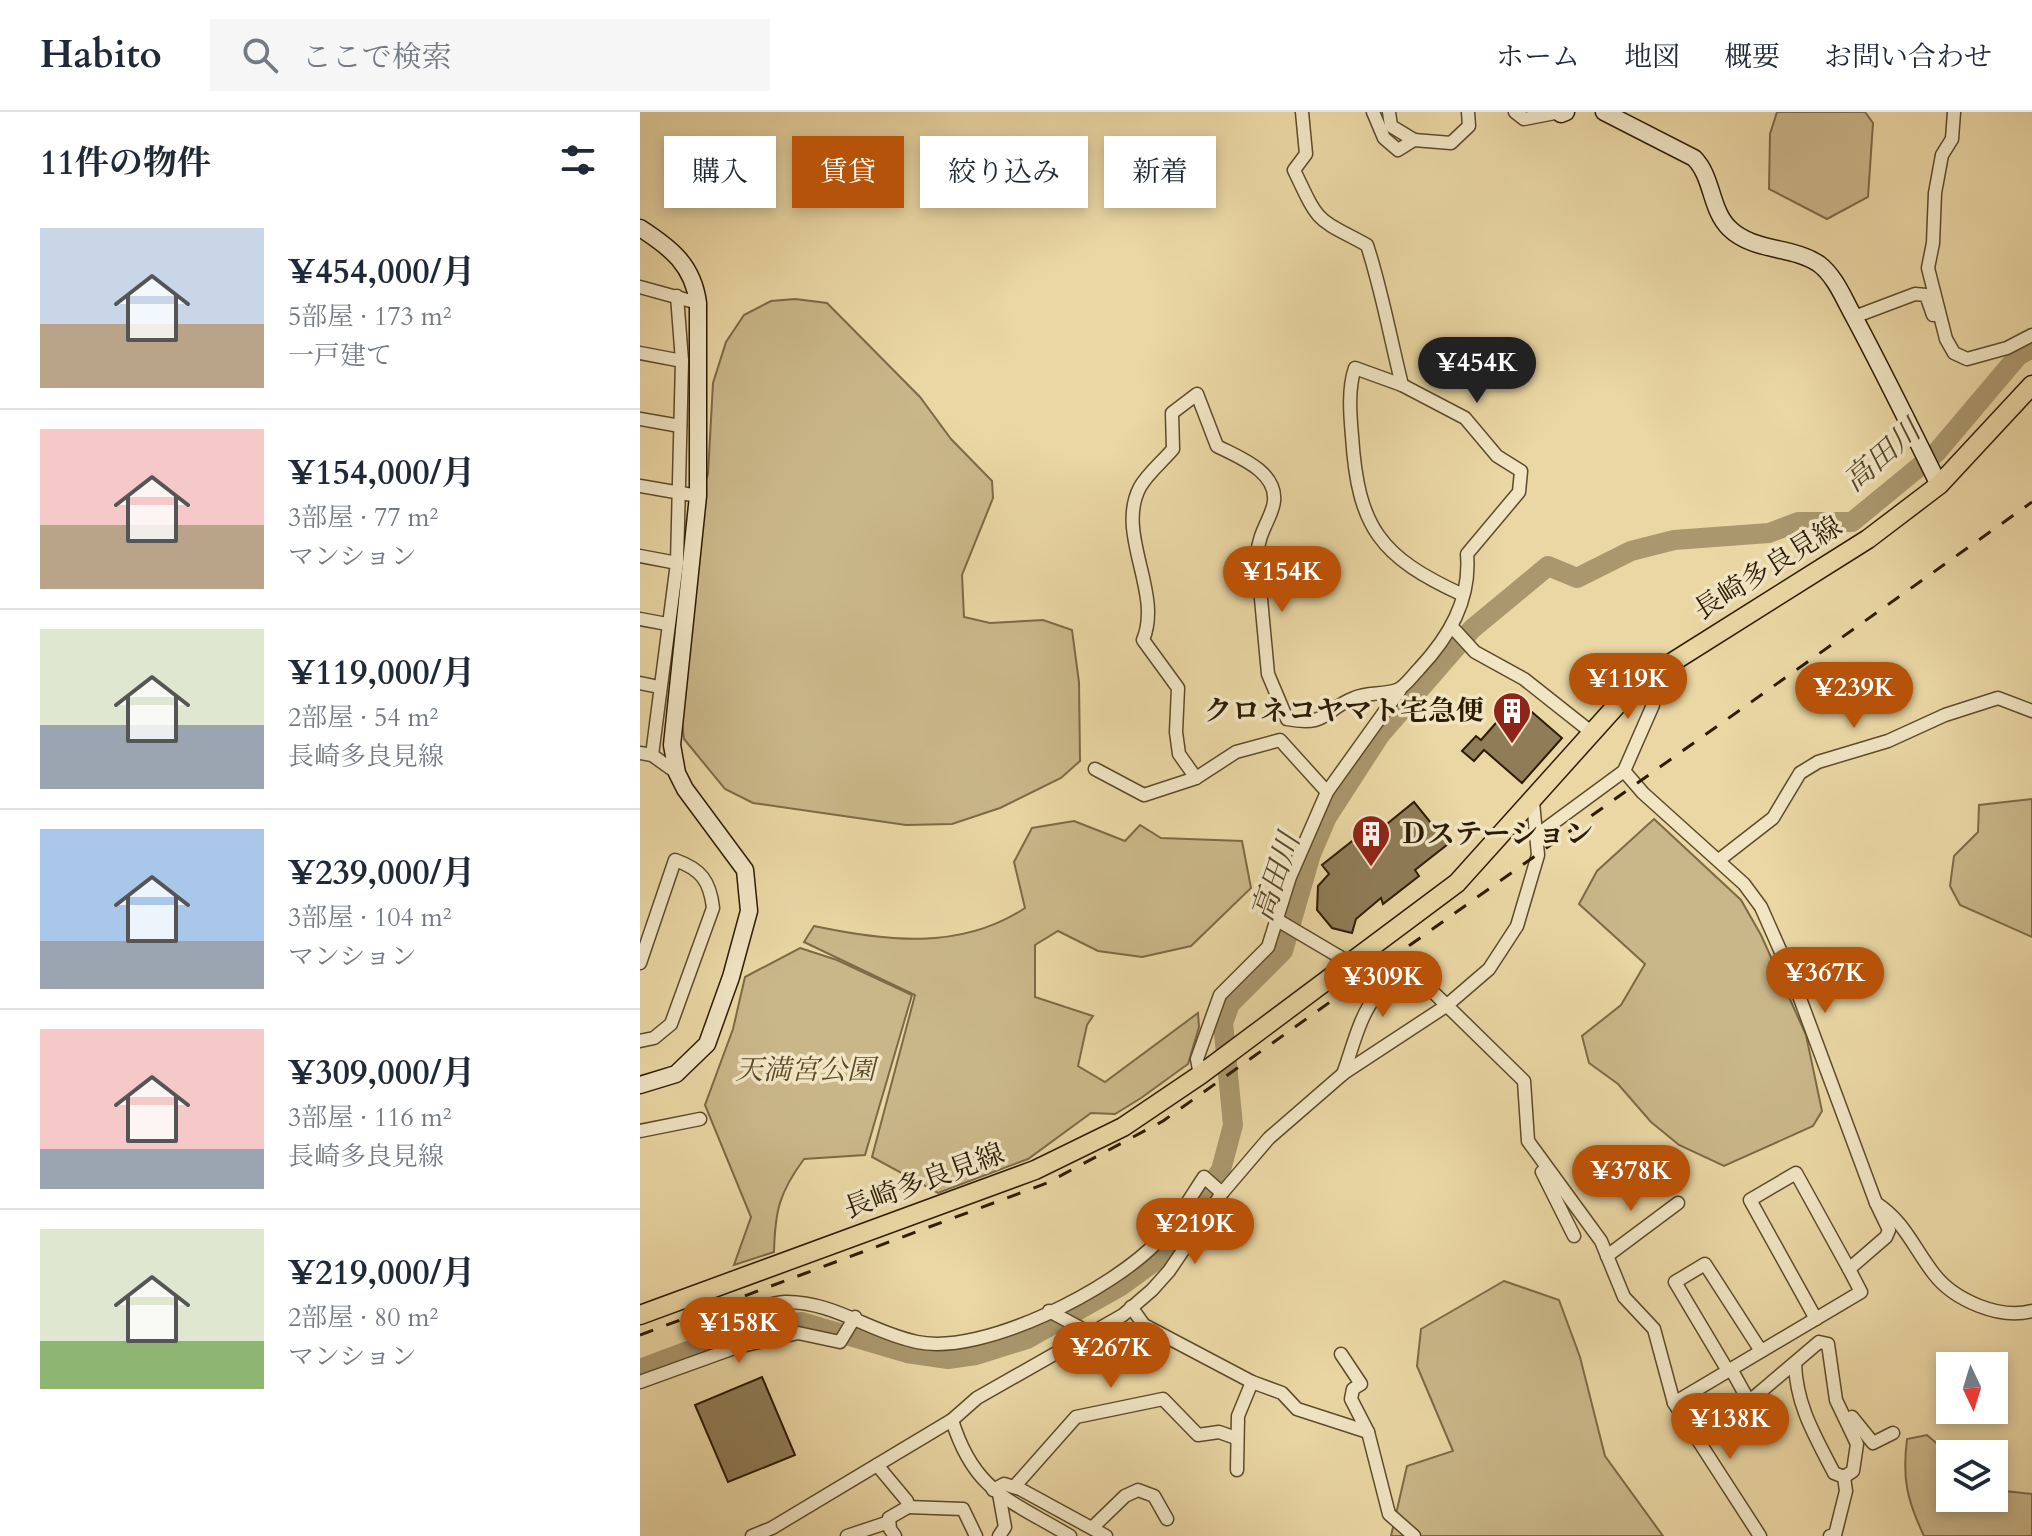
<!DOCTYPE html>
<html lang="ja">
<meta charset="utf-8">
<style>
:root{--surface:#fff;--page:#f6f6f7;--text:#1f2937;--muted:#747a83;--line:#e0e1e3;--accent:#b45309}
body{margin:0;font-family:Cardo,"Noto Serif JP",serif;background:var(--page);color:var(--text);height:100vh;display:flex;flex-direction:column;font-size:30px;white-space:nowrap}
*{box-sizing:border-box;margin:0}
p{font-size:26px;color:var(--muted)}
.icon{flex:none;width:44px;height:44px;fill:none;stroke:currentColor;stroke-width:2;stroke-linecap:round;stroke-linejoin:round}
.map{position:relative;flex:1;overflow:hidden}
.drawer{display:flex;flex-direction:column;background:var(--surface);width:640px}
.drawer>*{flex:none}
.banner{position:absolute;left:24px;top:24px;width:760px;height:72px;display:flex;gap:16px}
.needle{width:52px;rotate:176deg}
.buttons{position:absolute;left:1296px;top:1240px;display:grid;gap:16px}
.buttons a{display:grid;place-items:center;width:72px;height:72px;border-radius:0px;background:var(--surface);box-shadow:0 4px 12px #0003;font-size:40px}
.price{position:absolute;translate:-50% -68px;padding:0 18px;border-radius:28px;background:var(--accent);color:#fff;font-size:26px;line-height:52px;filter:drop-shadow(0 2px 4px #0008)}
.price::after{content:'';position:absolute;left:50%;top:48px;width:24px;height:18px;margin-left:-12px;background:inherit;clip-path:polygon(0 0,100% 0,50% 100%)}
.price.current{background:#222;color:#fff}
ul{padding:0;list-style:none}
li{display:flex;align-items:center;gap:24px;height:200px;padding:0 40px}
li+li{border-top:2px solid var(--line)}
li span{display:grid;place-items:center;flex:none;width:224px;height:160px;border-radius:0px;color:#555}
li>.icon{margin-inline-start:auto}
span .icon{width:96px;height:96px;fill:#fffc;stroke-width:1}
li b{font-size:34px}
h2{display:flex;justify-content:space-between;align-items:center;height:96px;padding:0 40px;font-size:34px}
.tag{padding:0 28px;border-radius:0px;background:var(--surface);box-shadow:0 4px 12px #0003;font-size:28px;line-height:72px}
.tag.current{background:var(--accent);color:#fff}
header{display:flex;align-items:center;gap:48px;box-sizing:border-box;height:112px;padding:0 40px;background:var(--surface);border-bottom:2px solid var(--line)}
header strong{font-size:38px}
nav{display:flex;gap:44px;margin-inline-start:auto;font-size:28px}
.search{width:560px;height:72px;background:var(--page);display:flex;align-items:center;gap:20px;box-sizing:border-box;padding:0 28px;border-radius:0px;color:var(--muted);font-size:30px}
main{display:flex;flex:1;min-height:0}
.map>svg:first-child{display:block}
.green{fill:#cab789;stroke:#7c6a46;stroke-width:2}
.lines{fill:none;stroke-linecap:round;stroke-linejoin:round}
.river{stroke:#aa976d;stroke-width:20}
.building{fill:#8f7d57;stroke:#2d1c03;stroke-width:2}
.street-casing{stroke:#5c4b2b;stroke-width:15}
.secondary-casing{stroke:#2d1c03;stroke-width:19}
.primary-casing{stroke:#2d1c03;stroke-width:21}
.street{stroke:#f1e5c4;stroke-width:12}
.secondary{stroke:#f1e5c4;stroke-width:16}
.primary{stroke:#ead7a4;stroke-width:18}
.rail{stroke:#2d1c03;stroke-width:3;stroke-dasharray:14 14;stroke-linecap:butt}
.labels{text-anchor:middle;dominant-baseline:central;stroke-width:7;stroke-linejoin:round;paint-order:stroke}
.street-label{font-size:28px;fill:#2d1c03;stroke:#f1e5c4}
.poi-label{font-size:28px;font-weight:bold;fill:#2d1c03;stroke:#f1e5c4;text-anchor:end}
.park-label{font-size:28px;font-style:italic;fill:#5c4a2b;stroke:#f1e5c4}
.water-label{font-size:30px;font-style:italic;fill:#594728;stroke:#f1e5c4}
</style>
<header>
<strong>Habito</strong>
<div class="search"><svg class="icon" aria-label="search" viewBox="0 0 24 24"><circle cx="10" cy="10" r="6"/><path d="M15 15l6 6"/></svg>ここで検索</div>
<nav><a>ホーム</a><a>地図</a><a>概要</a><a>お問い合わせ</a></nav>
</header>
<main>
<section class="drawer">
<h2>11件の物件<svg class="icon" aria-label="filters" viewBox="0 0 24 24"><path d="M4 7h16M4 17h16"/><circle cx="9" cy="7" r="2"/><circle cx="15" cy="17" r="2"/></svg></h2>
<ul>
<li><span style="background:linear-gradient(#c9d6e8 60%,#b9a48a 0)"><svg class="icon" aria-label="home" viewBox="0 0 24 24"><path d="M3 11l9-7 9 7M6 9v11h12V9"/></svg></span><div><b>¥454,000/月</b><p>5部屋 · 173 m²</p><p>一戸建て</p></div></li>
<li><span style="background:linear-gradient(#f6c9c9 60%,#b9a48a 0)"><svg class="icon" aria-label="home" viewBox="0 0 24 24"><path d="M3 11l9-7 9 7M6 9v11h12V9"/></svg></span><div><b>¥154,000/月</b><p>3部屋 · 77 m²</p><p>マンション</p></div></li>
<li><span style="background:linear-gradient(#dfe7d0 60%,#9aa5b1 0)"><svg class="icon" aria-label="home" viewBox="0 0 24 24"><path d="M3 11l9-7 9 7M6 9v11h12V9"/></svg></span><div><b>¥119,000/月</b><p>2部屋 · 54 m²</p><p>長崎多良見線</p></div></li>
<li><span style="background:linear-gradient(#a9c7e8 70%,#9aa5b1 0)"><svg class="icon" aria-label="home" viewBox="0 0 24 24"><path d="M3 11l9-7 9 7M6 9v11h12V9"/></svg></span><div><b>¥239,000/月</b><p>3部屋 · 104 m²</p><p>マンション</p></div></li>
<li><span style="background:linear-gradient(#f6c9c9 75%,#9aa5b1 0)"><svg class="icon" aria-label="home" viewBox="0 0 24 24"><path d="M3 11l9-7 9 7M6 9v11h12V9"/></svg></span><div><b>¥309,000/月</b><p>3部屋 · 116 m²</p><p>長崎多良見線</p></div></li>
<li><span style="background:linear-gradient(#dfe7d0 70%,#8fb573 0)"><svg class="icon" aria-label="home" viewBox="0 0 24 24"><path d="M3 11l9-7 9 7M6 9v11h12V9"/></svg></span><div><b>¥219,000/月</b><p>2部屋 · 80 m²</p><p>マンション</p></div></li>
</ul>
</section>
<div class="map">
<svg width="1392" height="1424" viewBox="0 0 1392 1424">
<rect width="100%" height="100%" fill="#ead7a4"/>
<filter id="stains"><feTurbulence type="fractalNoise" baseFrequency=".0025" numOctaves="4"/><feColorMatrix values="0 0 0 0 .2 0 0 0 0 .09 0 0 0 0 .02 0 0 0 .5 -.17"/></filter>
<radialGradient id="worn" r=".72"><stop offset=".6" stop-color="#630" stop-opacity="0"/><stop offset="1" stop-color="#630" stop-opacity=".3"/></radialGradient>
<g class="green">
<polygon points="1137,0 1225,0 1233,11 1228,85 1187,107 1129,77 1130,22"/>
<polygon points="155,187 187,191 280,285 311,327 352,369 353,386 322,463 324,505 350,511 403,508 432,518 439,570 440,649 421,666 360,696 312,712 266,713 113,691 85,677 44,627 38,580 47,423 68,362 73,271 86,230 104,203 131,189"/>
<polygon points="1392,687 1392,825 1320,793 1310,774 1314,744 1338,720 1339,693"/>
<polygon points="1014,707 1101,788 1121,823 1166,923 1182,999 1173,1014 1084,1054 1039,1033 1011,1010 978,972 949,951 942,924 981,893 1005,852 939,792 957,759"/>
<path d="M434,709l51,20 15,-16 21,13 81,3 9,47 -60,58 -49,11 -44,-6 -40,-20 -23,14v52l58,19 -6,9 -9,41 27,16 93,-69 1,14 -11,37 -47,34 -26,16 -24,-1 -63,46 -90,34 -66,-36 43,-162 -111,-53 10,-16c71,15 146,25 211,-18l-11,-46 18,-34z"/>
<path d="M160,836l37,12 75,35 -47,160 -61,4c-25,34 -29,52 -30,93l-40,13 17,-48 -46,-112 28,-76 12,-52z"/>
<polygon points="864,1169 919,1188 940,1245 965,1344 1023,1424 751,1424 767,1354 813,1339 777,1254 781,1217"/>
<path d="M1287,1323l23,20v43h44v-13l11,6 27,3v42h-108c-17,-36 -22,-57 -17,-97z"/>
</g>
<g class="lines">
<polyline class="river" points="0,1257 109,1216 162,1210 267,1241 308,1247 336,1243 387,1227 481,1174 522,1144 581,1058 593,1013 583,911 590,892 643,839 671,742 687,705 740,623 832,517 908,454 937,466 991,439 1034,428 1129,421 1158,410 1212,410 1296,341 1378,244 1392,236"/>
</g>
<g class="building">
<polygon points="877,587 922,626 882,671 844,638 834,649 822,639 836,624 841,628"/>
<polygon points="774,690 808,732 775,758 779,764 743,792 741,786 716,807 712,821 692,816 677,798 678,774 689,762 682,753 716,726 721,733"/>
<polygon points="122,1265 155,1343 88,1370 55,1293"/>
</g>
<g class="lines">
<g class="street-casing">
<g id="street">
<path d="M662,0l4,42 -12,16c26,55 21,47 73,75 15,46 23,92 35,140"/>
<polyline points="733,0 744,26 758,38 774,28 811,31 829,14 828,0"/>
<polyline points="749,0 751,14 774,28"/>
<polyline points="875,0 884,7 920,0"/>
<polyline points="1314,0 1312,27 1302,43 1295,81 1293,131 1288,156 1306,227 1314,241 1327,247 1367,236 1392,223"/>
<polyline points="0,175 58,191"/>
<polyline points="1214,205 1275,182 1286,183 1293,203"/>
<polyline points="0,241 42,249"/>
<polyline points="0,307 40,314"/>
<polyline points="0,374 58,384"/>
<polyline points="0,444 37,451"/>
<polyline points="0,507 27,512"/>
<polyline points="813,516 835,540 884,567 951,620"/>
<polyline points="0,571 19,575"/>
<polyline points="0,641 12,643 37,661"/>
<polyline points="12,643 37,451 42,249 37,184"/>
<polyline points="455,657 504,683 556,666 596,640 640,628 687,680"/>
<polyline points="984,659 1003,681 1104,772 1121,795 1152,865 1236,1091 1249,1118 1246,1125 1209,1157 1221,1180 1034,1291"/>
<path d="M556,666l-17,-24 -3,-22 2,-44 -35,-48c20,-48 -28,-106 -3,-153 8,-14 23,-26 33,-38l-1,-36 25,-19 20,52c21,11 60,25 57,55 -1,15 -16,31 -17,55l11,118 19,45c41,8 36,-9 67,-21 13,-6 29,-3 43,-8 8,-3 15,-14 22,-21 30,-32 52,-69 48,-115l52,-62 2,-21 -24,-15 -32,-38 -63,-33 -47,-17c-7,20 -5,46 -3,68 6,92 28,121 111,159"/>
<polyline points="897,723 984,659 1013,593 1012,563"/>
<polyline points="1079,748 1133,706 1160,661 1178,650 1248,629 1305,603 1358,586 1392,599"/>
<polyline points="639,809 710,851"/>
<path d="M0,851l35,-103c26,9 35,21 38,48l-42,116 -17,14 -14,3"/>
<path d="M703,962c16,-43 27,-116 89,-83l92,90 4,60 73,100 23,56 30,32 20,74 86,133"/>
<polyline points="560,963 557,947 580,883 628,835 650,765 687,680 760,578"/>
<polyline points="0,1019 60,1007"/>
<polyline points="907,1056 902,1060 934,1124"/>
<path d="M1236,1091c29,19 37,44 58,71 20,26 66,46 98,37"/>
<polyline points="967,1144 1038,1091"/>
<polyline points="491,1195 504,1213 612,1270 642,1281 657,1297 728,1320 749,1402 774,1424"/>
<polyline points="409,1199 450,1221"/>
<polyline points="1176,1207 1110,1088 1156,1061 1209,1157"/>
<path d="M97,1235l-10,-26c17,-6 39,-18 58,-19 48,-1 87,31 132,40 66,14 196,-53 241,-101 18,-18 32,-43 46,-64l18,16"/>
<polyline points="701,1242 721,1272 713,1277 711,1287 728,1320"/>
<path d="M1091,1257l15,27 6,3 67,-57 9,2 8,56 21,44 -4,27 -9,6 -10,-4c-19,-37 -38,-68 -39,-110"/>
<polyline points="1088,1259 1035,1170 1065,1152 1121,1239"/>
<polyline points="0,1270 97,1235 158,1221 200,1230 215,1205"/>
<polyline points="1212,1305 1233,1331 1253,1321"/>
<path d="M312,1308c22,72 58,80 118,116"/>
<polyline points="237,1353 267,1389 268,1395 323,1397 336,1424"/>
<polyline points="597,1358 598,1304 612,1270"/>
<polyline points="374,1375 436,1305 523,1287 558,1323 579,1320 596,1326"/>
<polyline points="353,1378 364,1372 380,1377 466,1424"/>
<polyline points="452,1416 485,1384 498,1378 514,1384 527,1407"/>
<polyline points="112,1424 132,1416 312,1308 337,1286 483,1203 512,1178 529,1159 582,1081 629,1026 704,961 806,894 849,857 877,814 898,743 893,690"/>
<polyline points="207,1424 249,1410"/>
<polyline points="255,1424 250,1417 249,1406 268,1395"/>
<polyline points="359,1424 365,1415 359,1382"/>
<polyline points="1190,1424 1195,1423 1206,1379 1204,1365"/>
</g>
</g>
<g class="secondary-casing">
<g id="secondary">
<path d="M964,0l90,46c19,19 16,51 35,70 24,24 64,18 90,36 16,12 25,35 34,51 30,56 58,113 86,170"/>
<polyline points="921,2 926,0"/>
<path d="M0,116c31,20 53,37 58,75v193l-26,249 5,28 8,16 60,81 4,41 -18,66 -24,67 -31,30 -36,11"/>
</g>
</g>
<g class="primary-casing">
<polyline id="primary" points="0,1203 395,1058 483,1015 560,963 817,771 977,593 1012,563 1228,427 1299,373 1392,273"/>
</g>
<use href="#street" class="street"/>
<use href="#secondary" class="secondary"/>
<use href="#primary" class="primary"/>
<polyline class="rail" points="0,1223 407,1071 523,1009 1392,390"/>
</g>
<defs>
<g id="building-pin" transform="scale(2)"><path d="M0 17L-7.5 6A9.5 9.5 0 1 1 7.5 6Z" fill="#8f2418" stroke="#f1e5c4"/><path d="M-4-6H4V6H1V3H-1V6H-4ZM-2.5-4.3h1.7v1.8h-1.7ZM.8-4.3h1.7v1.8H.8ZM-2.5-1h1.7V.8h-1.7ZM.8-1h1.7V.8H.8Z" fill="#fff"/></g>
</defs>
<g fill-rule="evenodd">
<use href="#building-pin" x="872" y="599"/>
<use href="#building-pin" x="731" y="722"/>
</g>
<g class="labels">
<g class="street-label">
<text transform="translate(1128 456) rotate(-32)">長崎多良見線</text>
<text transform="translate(284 1069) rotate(-20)">長崎多良見線</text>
</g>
<g class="poi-label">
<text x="844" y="599">クロネコヤマト宅急便</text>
<text x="759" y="722" text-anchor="start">Ｄステーション</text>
</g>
<g class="park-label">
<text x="165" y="958">天満宮公園</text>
</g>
<g class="water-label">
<text transform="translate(1242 344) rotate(-41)">高田川</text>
<text transform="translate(636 765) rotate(-71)">高田川</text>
</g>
</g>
<rect width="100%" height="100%" filter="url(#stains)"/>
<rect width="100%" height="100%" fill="url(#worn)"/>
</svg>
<div class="buttons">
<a><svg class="needle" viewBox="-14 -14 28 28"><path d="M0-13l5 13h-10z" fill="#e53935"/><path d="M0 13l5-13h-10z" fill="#747a83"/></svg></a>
<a><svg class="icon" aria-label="layers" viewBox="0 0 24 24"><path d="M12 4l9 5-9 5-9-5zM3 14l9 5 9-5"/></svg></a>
</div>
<b class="price current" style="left:837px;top:293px">¥454K</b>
<b class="price" style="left:642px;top:502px">¥154K</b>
<b class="price" style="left:988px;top:609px">¥119K</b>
<b class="price" style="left:1214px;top:618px">¥239K</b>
<b class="price" style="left:1185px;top:903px">¥367K</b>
<b class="price" style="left:743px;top:907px">¥309K</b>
<b class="price" style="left:991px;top:1101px">¥378K</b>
<b class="price" style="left:555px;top:1154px">¥219K</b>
<b class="price" style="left:99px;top:1253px">¥158K</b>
<b class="price" style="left:471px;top:1278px">¥267K</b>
<b class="price" style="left:1090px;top:1349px">¥138K</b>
<div class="banner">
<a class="tag">購入</a>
<a class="tag current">賃貸</a>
<a class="tag">絞り込み</a>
<a class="tag">新着</a>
</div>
</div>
</main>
